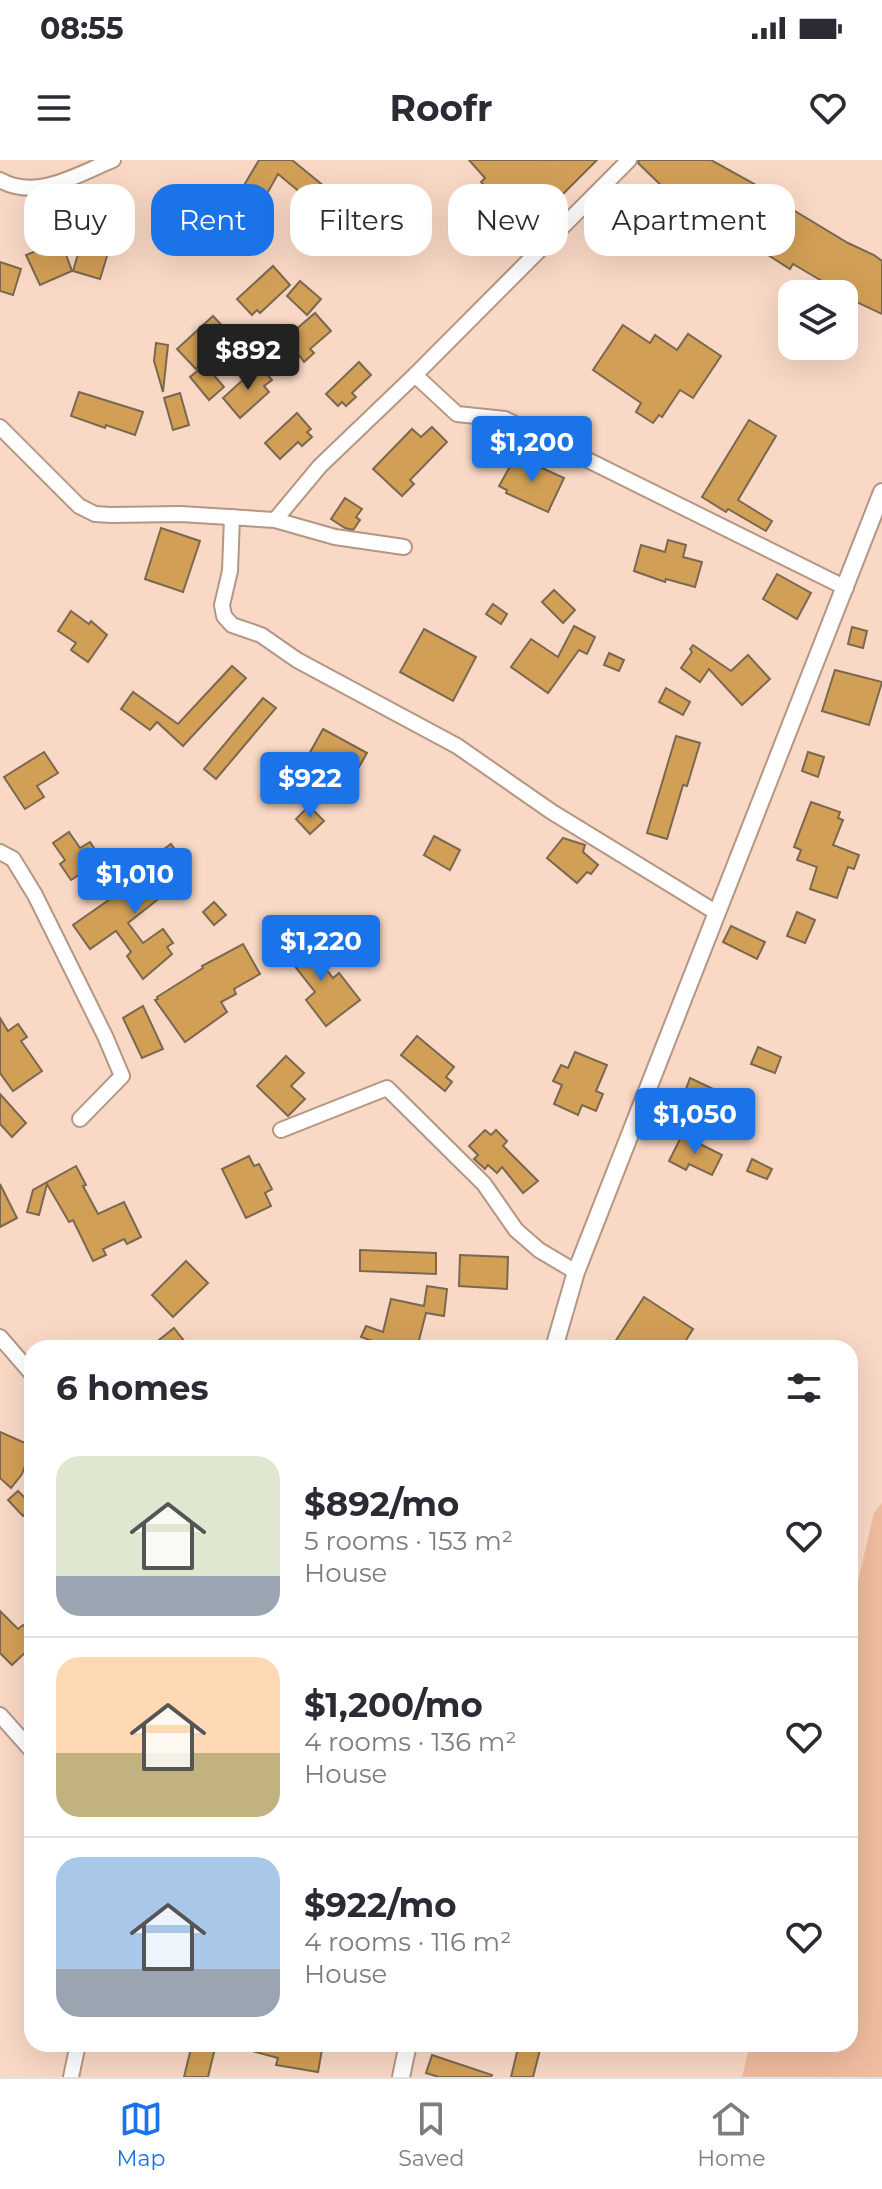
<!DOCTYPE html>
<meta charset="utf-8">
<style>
:root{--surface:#fff;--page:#f2f2f3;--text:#2b2b33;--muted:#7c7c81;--line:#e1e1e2;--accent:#1a73e8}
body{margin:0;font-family:Montserrat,sans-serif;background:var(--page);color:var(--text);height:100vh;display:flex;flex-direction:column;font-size:30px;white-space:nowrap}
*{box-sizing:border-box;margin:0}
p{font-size:26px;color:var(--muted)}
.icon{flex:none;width:44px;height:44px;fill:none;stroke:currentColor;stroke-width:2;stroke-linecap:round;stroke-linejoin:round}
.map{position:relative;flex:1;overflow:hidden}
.sheet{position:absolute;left:24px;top:1180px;width:834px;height:712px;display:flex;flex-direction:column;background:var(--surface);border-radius:24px;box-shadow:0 8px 32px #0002}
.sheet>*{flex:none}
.guide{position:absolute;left:24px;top:24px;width:834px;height:72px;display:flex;gap:16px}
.controls{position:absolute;left:778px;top:120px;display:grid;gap:16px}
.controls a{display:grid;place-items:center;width:80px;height:80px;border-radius:16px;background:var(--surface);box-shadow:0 8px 32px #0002;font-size:40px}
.price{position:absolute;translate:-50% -68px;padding:0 18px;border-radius:8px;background:var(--accent);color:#fff;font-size:26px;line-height:52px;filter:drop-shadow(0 2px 4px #0008)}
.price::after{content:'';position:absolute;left:50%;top:48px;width:24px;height:18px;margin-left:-12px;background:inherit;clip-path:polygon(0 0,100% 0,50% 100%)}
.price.selected{background:#222;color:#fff}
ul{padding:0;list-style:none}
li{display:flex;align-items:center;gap:24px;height:200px;padding:0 32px}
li+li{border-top:2px solid var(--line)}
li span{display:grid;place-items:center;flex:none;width:224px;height:160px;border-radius:24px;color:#555}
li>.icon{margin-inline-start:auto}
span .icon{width:96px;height:96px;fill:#fffc;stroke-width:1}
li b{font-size:34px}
h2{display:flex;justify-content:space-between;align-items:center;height:96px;padding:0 32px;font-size:34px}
.tag{padding:0 28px;border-radius:24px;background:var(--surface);box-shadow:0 8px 32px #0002;font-size:28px;line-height:72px}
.tag.selected{background:var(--accent);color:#fff}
.status{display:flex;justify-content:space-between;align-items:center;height:56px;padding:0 40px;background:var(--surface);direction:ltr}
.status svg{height:22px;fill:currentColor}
header{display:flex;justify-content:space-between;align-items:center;height:104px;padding:0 32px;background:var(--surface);font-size:36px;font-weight:700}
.tabs{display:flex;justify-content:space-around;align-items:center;height:112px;border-top:2px solid var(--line);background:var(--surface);font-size:22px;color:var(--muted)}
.tabs a{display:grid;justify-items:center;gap:4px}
.tabs .selected{color:var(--accent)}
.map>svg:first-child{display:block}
.green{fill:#efbc9f}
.building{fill:#d29f56;stroke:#7b684f;stroke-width:2}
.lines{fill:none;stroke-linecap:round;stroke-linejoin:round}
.minor-casing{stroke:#b59685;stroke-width:18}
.tertiary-casing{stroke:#b59685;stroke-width:20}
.minor{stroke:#fff;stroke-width:14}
.tertiary{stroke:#fff;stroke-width:16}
</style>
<div class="status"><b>08:55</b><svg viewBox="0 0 49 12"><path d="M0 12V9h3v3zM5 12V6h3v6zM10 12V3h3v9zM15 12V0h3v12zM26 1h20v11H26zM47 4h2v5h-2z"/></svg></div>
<header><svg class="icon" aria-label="menu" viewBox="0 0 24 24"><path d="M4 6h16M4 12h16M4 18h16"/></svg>Roofr<svg class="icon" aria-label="heart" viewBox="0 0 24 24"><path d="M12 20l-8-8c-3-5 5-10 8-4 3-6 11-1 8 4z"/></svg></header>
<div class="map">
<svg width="882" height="1917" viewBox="0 0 882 1917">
<rect width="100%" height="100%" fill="#f9d8c5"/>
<polygon class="green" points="882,1343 882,1917 742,1917 750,1884 850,1884 850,1455 874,1353"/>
<g class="building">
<polygon points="259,0 292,0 325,27 313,43 278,14 264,39 243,27"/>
<polygon points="469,0 597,0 528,69 481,22 485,18"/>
<polygon points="639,0 711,0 787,42 785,45 848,83 874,95 882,101 882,154 831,130 832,127 793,104 790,109 768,95 769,93 708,60 710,56 669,31 668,32 638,3"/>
<polygon points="90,53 118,60 100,119 73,111"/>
<polygon points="61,81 72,111 40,125 26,95"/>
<polygon points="0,102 21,109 13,135 0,131"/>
<polygon points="273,106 290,125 260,153 257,150 252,155 237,139"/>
<polygon points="300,121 321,139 307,155 287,136"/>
<polygon points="315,153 331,171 310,189 314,193 304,202 300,196 294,201 279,184"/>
<polygon points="213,156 230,174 225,179 227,181 196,209 177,189"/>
<polygon points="623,165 650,183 655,175 677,190 688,174 721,196 693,238 680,230 662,257 659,255 653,263 636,252 641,243 593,210"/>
<polygon points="156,183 168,185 163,232 154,201"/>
<polygon points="359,202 371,215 352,233 356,237 346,246 342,242 338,246 326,234"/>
<polygon points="205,205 224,227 209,240 190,217"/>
<polygon points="259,205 272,220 264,226 269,232 240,258 223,238"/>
<polygon points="79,232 143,252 135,275 106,265 105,268 71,256"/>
<polygon points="180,233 189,265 173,270 164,238"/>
<polygon points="297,253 311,269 307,272 312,277 302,286 298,282 280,299 265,283"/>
<polygon points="749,260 776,276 738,340 772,361 766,371 728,349 726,352 702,337"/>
<polygon points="432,267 447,282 410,320 414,324 402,336 373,309 412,269 421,277"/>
<polygon points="516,296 564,318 548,352 506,333 507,330 499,326"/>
<polygon points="345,338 362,349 356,357 360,360 353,370 345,368 331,359"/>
<polygon points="161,368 200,381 183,432 145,419"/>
<polygon points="668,380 686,385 683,397 702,402 695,427 666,419 665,422 634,411 641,385 665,392"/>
<polygon points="777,414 811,433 797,459 763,439"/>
<polygon points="554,430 575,450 563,463 542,442"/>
<polygon points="493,444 507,454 501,464 486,454"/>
<polygon points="71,451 89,464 91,461 107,475 88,502 71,490 76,483 58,471"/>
<polygon points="574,466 595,477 587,494 579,490 548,533 511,507 531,479 558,497"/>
<polygon points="852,467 867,471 863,488 848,484"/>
<polygon points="424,469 476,497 453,541 400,512"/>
<polygon points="693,485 731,511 748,495 770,519 742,545 709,509 700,522 681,508 692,492 690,489"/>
<polygon points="609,493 624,500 619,511 604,505"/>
<polygon points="232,506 246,518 183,586 157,562 150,570 121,549 133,532 178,564"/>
<polygon points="835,510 882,522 869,565 822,551"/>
<polygon points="666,528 690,542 683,555 659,542"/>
<polygon points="263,538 276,548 216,619 204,609"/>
<polygon points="323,569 367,593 351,621 308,596"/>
<polygon points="676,576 700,583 687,626 683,625 667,679 647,673"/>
<polygon points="44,592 58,613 37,626 44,637 25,649 4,617"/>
<polygon points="808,592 824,597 818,617 802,611"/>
<polygon points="811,642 840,652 838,658 843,660 833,685 859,695 854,709 848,707 837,738 810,729 817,707 797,700 801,690 794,687"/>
<polygon points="309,646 324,661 310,674 296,659"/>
<polygon points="69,672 80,688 90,682 102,700 71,720 60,704 65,700 53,683"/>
<polygon points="434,676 460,690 450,710 424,695"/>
<polygon points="563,678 585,685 583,692 598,705 591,714 587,712 577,723 547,698"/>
<polygon points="171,684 185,704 169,716 176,725 128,763 143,783 163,769 173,783 167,787 172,794 143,819 127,796 131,792 116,771 90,789 73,765 136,721 137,723 163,705 156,695"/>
<polygon points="214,742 226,755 214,765 203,752"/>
<polygon points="797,752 815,760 805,783 787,776"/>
<polygon points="731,766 765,782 757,799 723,782"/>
<polygon points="300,776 333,818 339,813 360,840 326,866 306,840 315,832 282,790"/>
<polygon points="243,784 260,814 234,829 236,834 221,842 227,852 185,882 155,840 158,839 157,837 203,808 202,806"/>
<polygon points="143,846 163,889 142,898 123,858"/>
<polygon points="0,858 8,871 18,864 27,877 21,881 42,911 13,931 0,913"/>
<polygon points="417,876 454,907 446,917 452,922 445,931 401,895"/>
<polygon points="758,887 781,897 775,913 751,904"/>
<polygon points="575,892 607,905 596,931 603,934 596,951 582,945 578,955 554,944 562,925 553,921 561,905 568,908"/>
<polygon points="286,896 304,913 291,926 305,939 288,956 257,926"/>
<polygon points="690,918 730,937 720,964 679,948"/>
<polygon points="0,934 26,963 12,977 0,964"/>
<polygon points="485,970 491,975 496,970 507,981 503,986 538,1021 523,1033 502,1007 497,1013 488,1005 485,1009 474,999 478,995 469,986"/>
<polygon points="682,975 722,995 712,1015 689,1004 686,1010 669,1001"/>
<polygon points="249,996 254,1006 259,1004 272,1029 265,1033 271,1046 246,1058 222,1009"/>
<polygon points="752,999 772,1009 767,1019 747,1011"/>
<polygon points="76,1006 86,1025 83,1026 98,1054 124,1042 141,1077 127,1084 124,1079 103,1089 106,1095 93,1101 73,1060 69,1062 47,1024 39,1055 27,1052 33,1030"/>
<polygon points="0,1024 17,1058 0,1067"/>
<polygon points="360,1090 436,1093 436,1114 360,1111"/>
<polygon points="460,1095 508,1097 507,1129 459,1126"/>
<polygon points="186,1101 208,1123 173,1157 152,1135"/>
<polygon points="427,1126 447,1129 444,1156 426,1153 417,1188 392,1188 361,1177 366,1166 383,1172 391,1139 424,1146"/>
<polygon points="644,1137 693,1169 681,1188 611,1188"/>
<polygon points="174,1168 185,1182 177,1188 149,1188"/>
<polygon points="0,1272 32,1286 22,1314 11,1328 0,1318"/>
<polygon points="18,1331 32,1345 23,1356 8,1340"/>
<polygon points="0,1451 18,1469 23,1465 31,1473 25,1479 32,1486 12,1505 0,1493"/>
<polygon points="192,1884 216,1884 208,1917 184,1917"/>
<polygon points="242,1884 323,1884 318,1912 276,1905 278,1898 241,1888"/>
<polygon points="519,1884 540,1890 533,1917 511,1917"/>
<polygon points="432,1895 492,1915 491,1917 439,1917 426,1913"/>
</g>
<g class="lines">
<g class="minor-casing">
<g id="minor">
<path d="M0,20c37,21 78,-6 113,-20"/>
<polyline points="415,215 457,254 505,259 846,428"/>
<polyline points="0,267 79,346 95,354 111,355 181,354 275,360 320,306 415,215 629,0"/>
<polyline points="232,357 230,411 222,445 224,456 232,465 261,475 297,500 457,586 552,652 717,753"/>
<polyline points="275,360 335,377 404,387"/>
<polyline points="0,692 13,699 35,735 105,876 122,916 80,959"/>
<polyline points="281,970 387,928 484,1024 516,1070 539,1090 576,1112"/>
<polyline points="0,1177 32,1214"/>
<polyline points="0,1555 32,1591"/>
<polyline points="71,1917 78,1884"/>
</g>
</g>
<g class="tertiary-casing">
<g id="tertiary">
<polyline points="554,1188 576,1112 882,332"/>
<polyline points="401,1917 408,1884"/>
</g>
</g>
<use href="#minor" class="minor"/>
<use href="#tertiary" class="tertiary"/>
</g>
</svg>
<div class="controls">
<a><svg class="icon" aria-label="layers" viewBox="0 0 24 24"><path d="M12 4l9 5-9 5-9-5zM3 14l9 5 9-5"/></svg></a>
</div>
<b class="price selected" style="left:248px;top:232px">$892</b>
<b class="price" style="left:532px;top:324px">$1,200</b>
<b class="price" style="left:310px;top:660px">$922</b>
<b class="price" style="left:135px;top:756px">$1,010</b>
<b class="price" style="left:321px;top:823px">$1,220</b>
<b class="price" style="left:695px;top:996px">$1,050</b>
<div class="guide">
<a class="tag">Buy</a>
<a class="tag selected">Rent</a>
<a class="tag">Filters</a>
<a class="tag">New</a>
<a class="tag">Apartment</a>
</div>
<section class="sheet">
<h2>6 homes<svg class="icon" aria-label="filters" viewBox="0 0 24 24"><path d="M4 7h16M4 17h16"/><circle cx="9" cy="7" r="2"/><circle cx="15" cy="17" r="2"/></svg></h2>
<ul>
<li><span style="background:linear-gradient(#dfe7d0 75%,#9aa5b1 0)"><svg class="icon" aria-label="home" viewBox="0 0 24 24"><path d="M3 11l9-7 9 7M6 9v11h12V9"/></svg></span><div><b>$892/mo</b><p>5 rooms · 153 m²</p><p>House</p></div><svg class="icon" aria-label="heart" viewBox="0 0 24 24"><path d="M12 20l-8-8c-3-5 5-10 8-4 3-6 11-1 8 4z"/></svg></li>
<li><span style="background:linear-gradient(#ffd9b3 60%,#c2b280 0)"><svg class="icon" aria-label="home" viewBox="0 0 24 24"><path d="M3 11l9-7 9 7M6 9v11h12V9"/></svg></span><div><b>$1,200/mo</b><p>4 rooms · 136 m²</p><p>House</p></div><svg class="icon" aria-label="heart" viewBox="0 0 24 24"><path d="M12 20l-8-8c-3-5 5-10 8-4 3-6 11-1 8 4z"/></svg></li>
<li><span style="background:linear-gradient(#a9c7e8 70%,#9aa5b1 0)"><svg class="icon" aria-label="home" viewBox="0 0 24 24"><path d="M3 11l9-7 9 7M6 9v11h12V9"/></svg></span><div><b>$922/mo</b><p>4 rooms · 116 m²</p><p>House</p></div><svg class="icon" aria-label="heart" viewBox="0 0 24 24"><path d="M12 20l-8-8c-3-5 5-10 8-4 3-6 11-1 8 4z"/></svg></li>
</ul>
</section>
</div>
<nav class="tabs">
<a class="selected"><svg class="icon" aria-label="map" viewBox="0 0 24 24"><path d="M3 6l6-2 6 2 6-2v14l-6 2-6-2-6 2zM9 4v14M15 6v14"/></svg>Map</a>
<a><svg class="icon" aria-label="saved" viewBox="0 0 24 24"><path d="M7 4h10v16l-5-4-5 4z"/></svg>Saved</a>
<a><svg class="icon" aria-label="home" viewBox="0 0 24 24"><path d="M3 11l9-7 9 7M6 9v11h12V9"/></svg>Home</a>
</nav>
